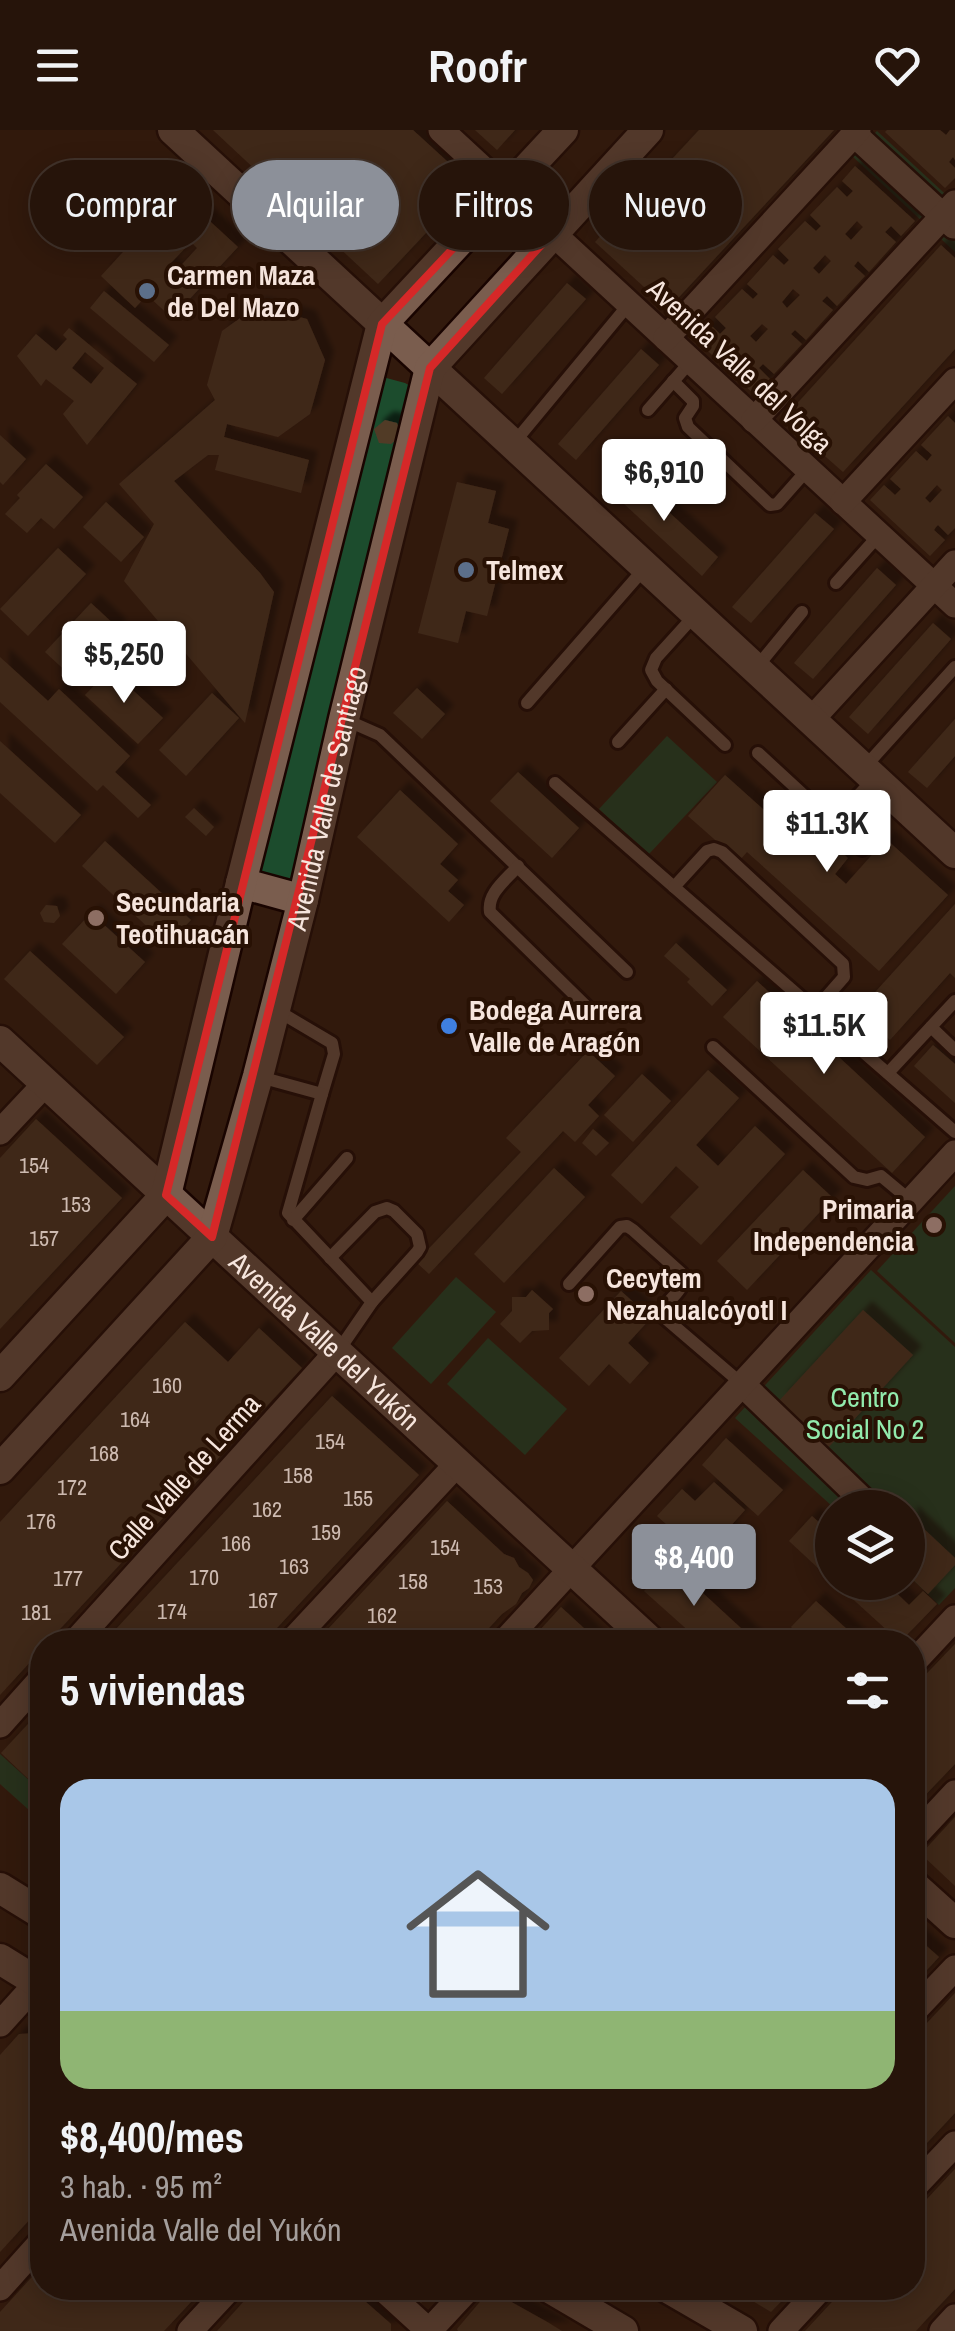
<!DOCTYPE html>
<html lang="es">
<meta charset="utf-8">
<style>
:root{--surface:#26140a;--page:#322118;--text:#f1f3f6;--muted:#a49e9c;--line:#42332b;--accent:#8c9099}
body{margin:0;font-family:"Archivo Narrow",sans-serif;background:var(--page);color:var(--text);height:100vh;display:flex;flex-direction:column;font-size:38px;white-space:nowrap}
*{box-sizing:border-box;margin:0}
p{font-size:32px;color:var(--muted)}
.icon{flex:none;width:55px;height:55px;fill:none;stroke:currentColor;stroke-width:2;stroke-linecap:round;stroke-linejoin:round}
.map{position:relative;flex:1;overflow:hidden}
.panel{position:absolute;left:30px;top:1500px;width:895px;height:670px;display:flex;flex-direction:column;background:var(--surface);border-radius:40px;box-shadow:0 5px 25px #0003,0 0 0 2px var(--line)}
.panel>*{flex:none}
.banner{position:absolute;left:30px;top:30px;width:895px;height:90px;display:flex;gap:20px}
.buttons{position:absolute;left:815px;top:1360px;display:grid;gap:20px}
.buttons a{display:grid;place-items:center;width:110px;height:110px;border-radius:50%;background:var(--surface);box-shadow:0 5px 25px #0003,0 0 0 2px var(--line);font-size:50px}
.price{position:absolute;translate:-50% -85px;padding:0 22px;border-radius:10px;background:#fff;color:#222;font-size:32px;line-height:65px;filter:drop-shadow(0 2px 5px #0008)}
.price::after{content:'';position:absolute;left:50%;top:60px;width:30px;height:22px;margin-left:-15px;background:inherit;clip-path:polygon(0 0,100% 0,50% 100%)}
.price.selected{background:var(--accent);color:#fff}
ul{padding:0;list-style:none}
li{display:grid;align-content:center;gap:20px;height:530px;padding:0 30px}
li+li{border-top:2px solid var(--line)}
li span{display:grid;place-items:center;height:310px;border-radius:30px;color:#555}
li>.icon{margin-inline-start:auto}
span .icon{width:180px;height:180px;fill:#fffc;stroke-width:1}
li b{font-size:42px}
h2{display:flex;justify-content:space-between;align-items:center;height:120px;padding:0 30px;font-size:42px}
.pill{padding:0 35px;border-radius:45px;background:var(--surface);box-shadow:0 5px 25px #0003,0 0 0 2px var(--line);font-size:35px;line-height:90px}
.pill.selected{background:var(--accent);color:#fff}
header{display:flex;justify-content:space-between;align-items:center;height:130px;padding:0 30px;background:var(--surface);font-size:45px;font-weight:700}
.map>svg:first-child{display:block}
.green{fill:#1c4c2d}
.building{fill:#513a28;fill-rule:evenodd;filter:url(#shadow)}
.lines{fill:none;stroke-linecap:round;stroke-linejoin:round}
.lane-casing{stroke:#190400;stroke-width:18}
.street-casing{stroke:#190400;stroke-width:30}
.secondary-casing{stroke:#190400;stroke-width:35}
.lane{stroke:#7a5d4e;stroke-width:12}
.street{stroke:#7a5d4e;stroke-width:25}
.secondary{stroke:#7a5d4e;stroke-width:30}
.marked{fill:none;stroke:#d62828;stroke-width:8;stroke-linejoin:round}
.service-dot{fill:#5c6f8a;stroke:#281104;stroke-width:4}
.education-dot{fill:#8d6e63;stroke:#281104;stroke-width:4}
.shop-dot{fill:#3f7fe0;stroke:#281104;stroke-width:4}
.labels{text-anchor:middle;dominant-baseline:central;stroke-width:8;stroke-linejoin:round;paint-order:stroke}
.number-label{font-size:22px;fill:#cdbab0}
.poi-label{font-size:28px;font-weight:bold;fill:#f6e5dd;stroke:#281104;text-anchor:start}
.street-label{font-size:28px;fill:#f6e5dd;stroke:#281104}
.park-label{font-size:28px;fill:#92eaac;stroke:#281104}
</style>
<header><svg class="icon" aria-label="menu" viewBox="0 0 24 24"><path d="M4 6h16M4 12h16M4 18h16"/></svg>Roofr<svg class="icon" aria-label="heart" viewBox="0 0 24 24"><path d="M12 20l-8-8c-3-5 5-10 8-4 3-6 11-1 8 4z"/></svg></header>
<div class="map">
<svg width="955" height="2201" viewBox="0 0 955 2201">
<defs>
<filter id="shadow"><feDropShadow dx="9" dy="-9" stdDeviation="2.5" flood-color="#0009"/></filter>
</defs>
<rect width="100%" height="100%" fill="#321a0d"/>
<g class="green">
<polygon points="877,1 955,73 955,122 852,26"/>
<polygon points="379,246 405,253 416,259 290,750 261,742"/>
<polygon points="667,606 717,652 648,725 599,679"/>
<polygon points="955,1056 955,1213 877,1141"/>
<polygon points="871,1140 955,1217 955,1458 939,1475 908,1445 908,1378 833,1377 735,1288"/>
<polygon points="456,1147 496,1182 431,1254 392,1218"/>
<polygon points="488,1208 567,1279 525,1325 447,1254"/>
<polygon points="0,1624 42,1662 42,1665 29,1680 0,1654"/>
</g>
<g class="building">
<polygon points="213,0 413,0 472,54 378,154"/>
<polygon points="475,0 515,0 497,20"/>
<polygon points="699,0 834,0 668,179 595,112"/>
<polygon points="887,0 940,0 946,5 950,0 955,0 955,30 953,27 949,32 955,38 955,48 945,58 885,2"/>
<path d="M855,36l60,55 -14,15 -10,-10 -6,6 11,10 -27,30 -11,-11 -4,5 11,10 -28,30 -10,-10 -5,5 11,9 -27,30 -11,-10 -4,4 11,10 -28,30 -11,-10 -4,4 11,11 -15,16 -60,-56 15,-15 10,10 6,-6 -11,-11 27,-28 11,10 5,-5 -11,-10 26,-29 11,10 5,-5 -11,-11 27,-28 11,10 5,-5 -11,-11 27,-28 10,10 6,-6 -11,-10zM857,91l6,6 -12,13 -6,-6zM825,125l6,6 -12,13 -6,-6zM793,159l7,6 -13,13 -5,-6zM762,194l6,5 -12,13 -6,-6z"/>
<path d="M188,71l50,46 -66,71 -25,-23 -12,13 -34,-32 56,-61 10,9zM191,112l6,6 -22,24 -7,-6z"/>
<polygon points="941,115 955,128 955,219 843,342 783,289"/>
<polygon points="567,153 586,169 502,264 484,248"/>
<polygon points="104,161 169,215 154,232 90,178"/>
<polygon points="257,176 307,189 325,230 310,284 278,307 227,294 224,307 309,330 301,363 215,340 219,325 208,325 174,351 260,443 274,462 245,593 124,451 154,394 119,354 215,270 207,255 222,201"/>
<path d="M69,198l68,56 -50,61 -24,-31 11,-13 -28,-22 -5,7 -24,-30 19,-22 20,17 11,-12 -4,-4zM85,222l19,16 -13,16 -19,-16z"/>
<polygon points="641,219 659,235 576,330 558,314"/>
<path d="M948,286l7,7v105l-7,7 -10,-10 -2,2 -2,3 11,10 -15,16 -60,-56 14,-15 11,10 6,-6 -11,-10 26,-28 11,10 5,-6 -11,-10zM937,355l5,5 -12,13 -5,-5z"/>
<polygon points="385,290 397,293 401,306 391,314 379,313 374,299"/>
<polygon points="0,305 26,329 3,355 0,352"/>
<polygon points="46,334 83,367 54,399 41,388 27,403 5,384 20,368 17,365"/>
<polygon points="625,342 718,427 702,446 609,360"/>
<polygon points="457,352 496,361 488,393 509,399 487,486 466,481 458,513 418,503"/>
<polygon points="106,372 144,407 121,432 83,397"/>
<polygon points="815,383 834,399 751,493 732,477"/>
<polygon points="58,418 86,444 28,506 0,479"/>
<polygon points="877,438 896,455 813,549 794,533"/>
<polygon points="91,473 118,498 72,547 45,522"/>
<polygon points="933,493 951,509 868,604 849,587"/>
<polygon points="0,527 48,571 59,559 130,626 115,642 151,675 138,688 103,655 97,661 0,572"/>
<polygon points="110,539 163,588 138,614 85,565"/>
<polygon points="417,558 445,584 422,609 393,583"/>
<polygon points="212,563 239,588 186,646 159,620"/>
<polygon points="955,589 955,626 927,658 908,642"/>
<polygon points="0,611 81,685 55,713 0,663"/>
<polygon points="518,642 579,698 552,728 490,671"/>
<polygon points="725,645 802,714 816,699 848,728 835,744 846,754 886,709 948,765 879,841 747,722 739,731 688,686"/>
<polygon points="400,660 458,714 440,734 458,750 448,761 464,775 449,792 357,707"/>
<polygon points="194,678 214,697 206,706 185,687"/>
<polygon points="105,711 191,790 167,815 82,736"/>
<polygon points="955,774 955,848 950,843 890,910 858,881"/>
<polygon points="46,775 57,776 60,786 54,793 44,792 40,783"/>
<polygon points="91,783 145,832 116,864 62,814"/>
<polygon points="676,813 727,860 712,876 687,852 690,849 664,826"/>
<polygon points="30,821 124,907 97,935 4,849"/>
<polygon points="757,851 925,1007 892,1043 723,887"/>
<polygon points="933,915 955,934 955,973 914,936"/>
<polygon points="588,921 615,946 588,975 599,986 575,1012 563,1001 429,1144 416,1132 521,1022 506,1008"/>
<polygon points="708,940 739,968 696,1015 718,1036 755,996 785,1024 701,1115 670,1087 699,1057 676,1036 642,1074 611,1045"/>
<polygon points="642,944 671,971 633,1012 604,985"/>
<polygon points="36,989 122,1068 0,1199 0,1028"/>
<polygon points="593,999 609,1013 596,1026 582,1013"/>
<polygon points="554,1038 585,1067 504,1153 474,1124"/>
<polygon points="803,1040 833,1068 747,1160 717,1131"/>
<polygon points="532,1160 553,1179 549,1183 549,1200 532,1201 520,1213 500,1194 512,1181 512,1167 526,1167"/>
<polygon points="621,1161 651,1188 628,1213 649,1233 630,1254 609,1234 589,1256 559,1228"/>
<polygon points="863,1180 913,1225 828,1318 778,1272"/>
<polygon points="185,1192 228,1232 259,1198 302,1238 48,1512 42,1512 42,1519 0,1565 0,1392"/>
<polygon points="332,1266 419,1345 387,1379 264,1512 104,1512"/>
<polygon points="726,1308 783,1360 758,1386 702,1335"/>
<polygon points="714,1352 745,1380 727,1400 730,1403 705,1429 657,1386 682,1359 695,1371"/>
<polygon points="447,1371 504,1424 514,1428 519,1437 528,1443 533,1450 529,1458 522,1463 516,1474 502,1484 476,1512 316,1512"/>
<polygon points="908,1384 955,1428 955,1435 928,1464 908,1445"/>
<polygon points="812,1386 832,1404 832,1451 789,1411"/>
<polygon points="670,1433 692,1453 756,1512 701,1512 644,1461"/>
<polygon points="834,1452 893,1452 889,1456 909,1475 923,1461 937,1474 900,1512"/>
<polygon points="816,1471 861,1512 808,1512 791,1497"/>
<polygon points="561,1477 599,1512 529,1512"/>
<polygon points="955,1514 955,1634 912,1679 912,1559"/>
<polygon points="42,1579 42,1662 1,1623"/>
<polygon points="42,1665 42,1693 29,1680"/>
<polygon points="955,1687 955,1756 921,1724"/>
<polygon points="912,1803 939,1827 912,1856"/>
<polygon points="955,1863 955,1983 912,2029 912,1909"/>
<polygon points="38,1903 42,1906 42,2076 0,2122 0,1925 19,1904"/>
<polygon points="955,2039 955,2159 925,2191 916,2201 805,2201 845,2158 912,2158 912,2085"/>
<polygon points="42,2136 42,2158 204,2158 164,2201 0,2201 0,2182"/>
<polygon points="256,2158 350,2158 391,2194 391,2201 217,2201"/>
<polygon points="404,2158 435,2158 421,2173"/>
<polygon points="731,2158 794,2158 771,2182"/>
<polygon points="490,2160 549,2193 562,2201 458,2201 457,2199"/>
</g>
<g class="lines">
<g class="lane-casing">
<g id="lane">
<polyline points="673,251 693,271 693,276 685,288 688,297 770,375 777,374 808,339"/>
<polyline points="648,280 691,231"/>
<polyline points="513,314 629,174"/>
<polyline points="836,453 879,405"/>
<polyline points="695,485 656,528 651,540 657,551 725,615"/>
<polyline points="756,538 802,482"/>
<polyline points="527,573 644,439"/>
<polyline points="346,590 380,605 627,842"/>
<polyline points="618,612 666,559"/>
<polyline points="758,623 862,719"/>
<polyline points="863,639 955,537"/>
<polyline points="555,653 674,757"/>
<polyline points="833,692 874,649"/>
<path d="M518,736c-12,14 -31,27 -28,46l102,100"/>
<polyline points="815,880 844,847 843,834 722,722 714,719 707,721 674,757 955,1002"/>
<polyline points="278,881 332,913 334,924 322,964"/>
<polyline points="931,897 955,920"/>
<polyline points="713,917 854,1047 867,1050 881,1046 911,1071"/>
<polyline points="888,943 955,871"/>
<polyline points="260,947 322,964 288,1083 372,1172 339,1220"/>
<polyline points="293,1090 347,1028"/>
<polyline points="330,1128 375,1082 387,1078 394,1081 417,1104 420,1117 417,1122 372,1172"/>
<path d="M569,1154l51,-57 7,-1 6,4 48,43c7,18 -14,24 -19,40l3,5 77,66"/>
</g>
</g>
<g class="street-casing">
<g id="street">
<polyline points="441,0 955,475"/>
<polyline points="854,4 954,96"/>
<polyline points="666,208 858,0"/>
<polyline points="754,290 955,73"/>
<polyline points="843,372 955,251"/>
<polyline points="811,590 955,433"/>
<polyline points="0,1002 46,953"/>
<polyline points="742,1254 871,1378"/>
<polyline points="75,1512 337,1222"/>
<polyline points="291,1512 458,1333"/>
<polyline points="504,1512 955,1023"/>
<polyline points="912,1534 955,1488"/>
<polyline points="0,1595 42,1548"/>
<polyline points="912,1709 955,1663"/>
<polyline points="912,1883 955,1838"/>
<polyline points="0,1894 38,1852"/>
<polyline points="912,2059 955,2014"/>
<polyline points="0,2158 42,2111"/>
<polyline points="382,2158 429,2201 469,2158"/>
<polyline points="190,2201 230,2158"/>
<polyline points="781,2201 821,2158"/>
<polyline points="942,2201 955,2187"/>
</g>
</g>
<g class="secondary-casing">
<g id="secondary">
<polyline points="173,0 955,723"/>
<polyline points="241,753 303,770"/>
<path id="s1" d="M0,911l651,601"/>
<polyline points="0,1246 166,1065 241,753 382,194 563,0"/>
<path id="s2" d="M0,1339l212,-232 46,-161 45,-176 41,-181 86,-351 218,-238"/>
<polyline points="912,1754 955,1793"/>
<polyline points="0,1758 42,1784"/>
<polyline points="0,1829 42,1855"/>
<polyline points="550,2158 623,2201"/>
<polyline points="668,2158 742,2201"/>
</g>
</g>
<use href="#lane" class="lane"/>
<use href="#street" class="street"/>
<use href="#secondary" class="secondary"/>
</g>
<path d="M0 0H955V2201H0ZM507,61l45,42 -122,135 -218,869 -46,-42 216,-871z" fill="#321a0d" fill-opacity=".55" fill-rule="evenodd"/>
<path class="marked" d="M507,61l45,42 -122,135 -218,869 -46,-42 216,-871z"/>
<g class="service-dot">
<circle cx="147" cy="161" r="10"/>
<circle cx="466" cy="440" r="10"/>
</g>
<g class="education-dot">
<circle cx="96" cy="788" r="10"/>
<circle cx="934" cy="1095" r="10"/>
<circle cx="586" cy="1164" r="10"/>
</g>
<circle class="shop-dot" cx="449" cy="896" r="10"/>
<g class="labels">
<g class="number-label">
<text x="34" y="1035">154</text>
<text x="76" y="1074">153</text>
<text x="44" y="1108">157</text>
<text x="167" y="1255">160</text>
<text x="135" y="1289">164</text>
<text x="330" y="1311">154</text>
<text x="104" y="1323">168</text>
<text x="298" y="1345">158</text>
<text x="72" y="1357">172</text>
<text x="358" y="1368">155</text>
<text x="267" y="1379">162</text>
<text x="41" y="1391">176</text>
<text x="326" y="1402">159</text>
<text x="236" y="1413">166</text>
<text x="445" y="1417">154</text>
<text x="294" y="1436">163</text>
<text x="204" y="1447">170</text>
<text x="68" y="1448">177</text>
<text x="413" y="1451">158</text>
<text x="488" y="1456">153</text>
<text x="263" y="1470">167</text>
<text x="172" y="1481">174</text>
<text x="36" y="1482">181</text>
<text x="382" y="1485">162</text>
</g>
<g class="poi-label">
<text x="167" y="145">Carmen Maza<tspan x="167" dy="32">de Del Mazo</tspan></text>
<text x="486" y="440">Telmex</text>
<text x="116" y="772">Secundaria<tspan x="116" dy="32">Teotihuacán</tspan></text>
<text x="469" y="880">Bodega Aurrera<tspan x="469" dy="32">Valle de Aragón</tspan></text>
<text x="914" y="1079" text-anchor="end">Primaria<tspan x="914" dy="32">Independencia</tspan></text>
<text x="606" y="1148">Cecytem<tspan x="606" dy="32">Nezahualcóyotl I</tspan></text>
</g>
<g class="street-label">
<text transform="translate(740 236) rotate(43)">Avenida Valle del Volga</text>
<text stroke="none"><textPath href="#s2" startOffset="768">Avenida Valle de Santiago</textPath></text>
<text stroke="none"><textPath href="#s1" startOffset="442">Avenida Valle del Yukón</textPath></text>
<text transform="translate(184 1347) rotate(-48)">Calle Valle de Lerma</text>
</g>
<g class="park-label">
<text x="865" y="1267">Centro<tspan x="865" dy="32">Social No 2</tspan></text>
</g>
</g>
</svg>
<div class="buttons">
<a><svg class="icon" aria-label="layers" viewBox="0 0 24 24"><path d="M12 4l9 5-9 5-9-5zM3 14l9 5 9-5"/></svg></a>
</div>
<b class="price" style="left:664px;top:394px">$6,910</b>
<b class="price" style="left:124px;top:576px">$5,250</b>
<b class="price" style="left:827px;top:745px">$11.3K</b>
<b class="price" style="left:824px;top:947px">$11.5K</b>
<b class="price selected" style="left:694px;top:1479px">$8,400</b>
<div class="banner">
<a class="pill">Comprar</a>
<a class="pill selected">Alquilar</a>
<a class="pill">Filtros</a>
<a class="pill">Nuevo</a>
</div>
<section class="panel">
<h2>5 viviendas<svg class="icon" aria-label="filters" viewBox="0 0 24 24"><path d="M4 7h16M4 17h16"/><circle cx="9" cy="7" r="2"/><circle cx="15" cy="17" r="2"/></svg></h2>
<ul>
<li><span style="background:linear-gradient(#a9c7e8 75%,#8fb573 0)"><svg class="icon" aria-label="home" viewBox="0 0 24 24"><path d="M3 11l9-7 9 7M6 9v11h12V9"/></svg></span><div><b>$8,400/mes</b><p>3 hab. · 95 m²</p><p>Avenida Valle del Yukón</p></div></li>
</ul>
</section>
</div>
